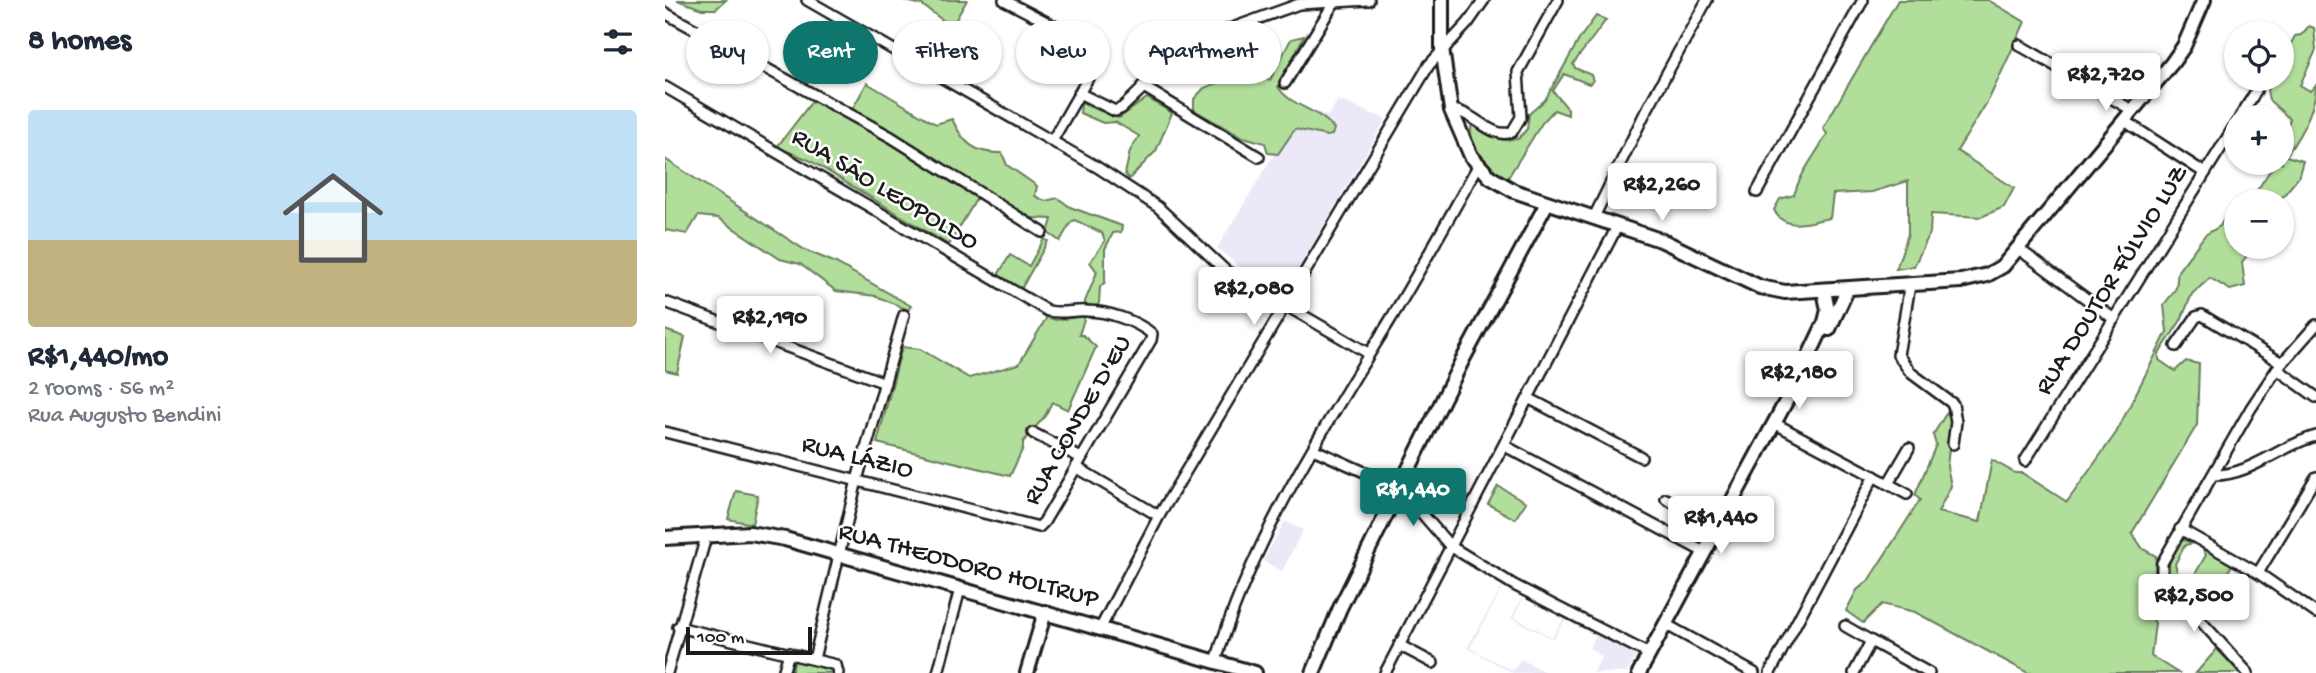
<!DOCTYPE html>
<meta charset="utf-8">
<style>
:root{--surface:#fff;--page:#f6f6f7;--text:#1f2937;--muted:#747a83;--line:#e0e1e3;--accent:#0f766e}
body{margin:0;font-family:"Gochi Hand",sans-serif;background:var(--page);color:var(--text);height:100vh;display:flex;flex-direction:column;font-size:26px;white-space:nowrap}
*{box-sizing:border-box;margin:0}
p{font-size:23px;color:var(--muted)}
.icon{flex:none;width:38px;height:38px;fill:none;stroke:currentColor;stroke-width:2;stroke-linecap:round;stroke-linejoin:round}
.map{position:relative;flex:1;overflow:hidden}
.details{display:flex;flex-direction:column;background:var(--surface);width:665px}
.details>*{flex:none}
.top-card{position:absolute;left:21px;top:21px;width:665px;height:63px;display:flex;gap:14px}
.tools{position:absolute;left:1559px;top:21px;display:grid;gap:14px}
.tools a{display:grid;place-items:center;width:70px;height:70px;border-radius:50%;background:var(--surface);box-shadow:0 2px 5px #0004;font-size:35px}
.scale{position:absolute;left:21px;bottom:18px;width:126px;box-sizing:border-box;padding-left:7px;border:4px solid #1c1c1c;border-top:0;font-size:19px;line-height:24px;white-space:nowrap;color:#1c1c1c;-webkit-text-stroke:5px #fff;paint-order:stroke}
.price{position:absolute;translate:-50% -60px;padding:0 16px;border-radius:7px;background:#fff;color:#222;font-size:23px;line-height:46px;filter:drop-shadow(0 2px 4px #0008)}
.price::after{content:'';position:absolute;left:50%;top:42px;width:21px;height:16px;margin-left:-10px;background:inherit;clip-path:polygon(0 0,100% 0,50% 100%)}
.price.selected{background:var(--accent);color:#fff}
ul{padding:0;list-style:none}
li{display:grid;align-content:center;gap:14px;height:371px;padding:0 28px}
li+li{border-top:2px solid var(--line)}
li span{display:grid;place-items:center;height:217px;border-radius:7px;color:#555}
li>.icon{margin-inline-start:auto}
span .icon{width:126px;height:126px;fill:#fffc;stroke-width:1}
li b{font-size:30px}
h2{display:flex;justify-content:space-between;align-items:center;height:84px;padding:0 28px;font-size:30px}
.chip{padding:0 24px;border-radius:32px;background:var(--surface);box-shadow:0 2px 5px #0004;font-size:24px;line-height:63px}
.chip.selected{background:var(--accent);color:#fff}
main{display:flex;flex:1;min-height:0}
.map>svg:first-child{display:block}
.built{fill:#ede8f7}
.green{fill:#b2de9c;stroke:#677d5c;stroke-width:2}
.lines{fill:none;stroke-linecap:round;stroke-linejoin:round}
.street-casing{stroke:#1c1c1c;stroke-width:14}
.secondary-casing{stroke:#1c1c1c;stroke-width:18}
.street{stroke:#fff;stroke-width:9}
.secondary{stroke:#fff;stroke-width:12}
.labels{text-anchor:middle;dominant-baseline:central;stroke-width:5;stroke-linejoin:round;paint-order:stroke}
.street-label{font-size:26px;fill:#1c1c1c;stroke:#fff}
</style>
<main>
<section class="details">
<h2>8 homes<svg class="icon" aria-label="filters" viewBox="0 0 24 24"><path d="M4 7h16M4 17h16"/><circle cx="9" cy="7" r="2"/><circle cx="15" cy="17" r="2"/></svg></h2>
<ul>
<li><span style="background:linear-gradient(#bfe0f5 60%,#c2b280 0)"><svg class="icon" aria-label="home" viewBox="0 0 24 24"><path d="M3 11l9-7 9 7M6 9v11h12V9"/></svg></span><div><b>R$1,440/mo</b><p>2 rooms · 56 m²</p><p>Rua Augusto Bendini</p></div></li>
</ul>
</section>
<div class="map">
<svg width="1651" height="673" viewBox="0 0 1651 673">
<rect width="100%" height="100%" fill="#fff"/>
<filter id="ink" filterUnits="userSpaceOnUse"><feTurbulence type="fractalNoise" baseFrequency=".0143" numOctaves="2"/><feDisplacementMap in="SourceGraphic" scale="14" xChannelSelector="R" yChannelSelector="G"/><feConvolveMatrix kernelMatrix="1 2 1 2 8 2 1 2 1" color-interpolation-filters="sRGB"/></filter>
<g filter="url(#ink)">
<g class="built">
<polygon points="673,100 721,119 620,291 578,270 552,248 638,107 663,116"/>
<polygon points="620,521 638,530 617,571 598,561"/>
<polygon points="838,585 859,597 849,617 887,637 899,618 971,656 962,673 928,673 937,656 924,648 931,636 900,620 888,639 846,618 857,598 838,587 805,648 848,671 856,659 882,673 848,673 802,648"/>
</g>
<g class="green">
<polygon points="12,0 61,0 51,9 37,9"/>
<polygon points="237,0 302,0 290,21 283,24 257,5"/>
<path d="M1233,0h90l37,22 -36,77 -32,52 57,37 -10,19 -23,10 -50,-3 -1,19 -16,33 -18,3 12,-35v-53l-36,11 -39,2 -3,24c-20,3 -45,15 -56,-8l6,-11 14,-4c7,-24 21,-39 33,-61l-4,-6z"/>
<path d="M931,16l10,4 -33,44 2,4 16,7 2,6 -4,3 -25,-10 -11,17 15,18v6l-14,-5 -12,13 -35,56c-20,-13 -41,-31 -35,-57l30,18 16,-1 9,-10 2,-15 16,-14 35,-62z"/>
<path d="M1644,26l5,2 2,22 -16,35 10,6 6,-6c0,24 -16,51 -30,71l17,5 -5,17 -19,23h-29l25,-38h7v-19l8,-25 -21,-19 -2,-10 5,-11h10c0,-18 5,-28 13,-43l6,-1z"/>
<path d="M639,36l-26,51c14,21 42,22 56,42l-2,6 -5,1 -32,-7 -17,25 -10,-1 -3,-10 -25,-7 -46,-26v-11l10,-11 43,-16 23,8 21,-41z"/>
<path d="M202,83l69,41 16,-5c11,24 23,35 50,34l5,12 30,21 -2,10 10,5 13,-3 12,9 52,19 -1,6 -8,1 -8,16v33l-5,5 -1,16 -3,4 -12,-3 13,-32 -7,-10 15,-21 -3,-8 -27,-13 -4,2 -11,19 -12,-8 4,-14 -21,-1 -65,-29 11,9 -28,47 -140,-85 -32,-13 36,-47h10l26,15z"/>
<polygon points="482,98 507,113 491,151 464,179 460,174 465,151 474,136 450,122 438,123 415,113 416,103 454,118"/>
<polygon points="0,159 140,250 171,263 246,306 243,310 211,296 171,291 135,264 115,259 53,218 33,216 22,234 0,230"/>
<polygon points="1571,205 1572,247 1589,247 1577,262 1580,286 1565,290 1545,278 1527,294 1516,320 1494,354 1494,360 1510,371 1521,361 1534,364 1532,425 1467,533 1478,549 1491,556 1489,578 1476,599 1490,623 1486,656 1513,673 1363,673 1250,612 1217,604 1198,623 1181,611 1192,590 1203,581 1255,500 1250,495 1271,445 1268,435 1282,412 1287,425 1282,466 1286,486 1273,512 1315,522 1327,460 1350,473 1357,473 1402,502 1451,433 1495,346 1502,332 1499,305 1511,288 1513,271 1540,235 1555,226 1566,207"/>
<polygon points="379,239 383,241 356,289 333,275 345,255 364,266"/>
<polygon points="420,316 414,335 418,335 431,347 403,410 387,402 380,416 358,442 358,448 345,476 212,443 237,347 255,349 304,378 354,364 382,317 391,320"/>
<polygon points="0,330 20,337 12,373 0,370"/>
<polygon points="833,486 861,502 850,519 823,504"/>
<polygon points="71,491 93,495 87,524 63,519"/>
<polygon points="1518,540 1529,543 1520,545 1510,564 1513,575 1521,579 1529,576 1541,555 1536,546 1567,565 1540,610 1526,602 1504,575 1505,555"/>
<polygon points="1552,649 1575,673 1531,673"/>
<polygon points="130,660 170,671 170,673 126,673"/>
</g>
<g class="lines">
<g class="street-casing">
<g id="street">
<polyline points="142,0 432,167 493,207 561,271 703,353"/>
<polyline points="339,0 426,45 435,57 387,141"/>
<polyline points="0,13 226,137 377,232"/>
<polyline points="1354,45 1467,110"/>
<polyline points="620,83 670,1"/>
<polyline points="477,86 594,157"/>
<path d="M0,87l383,224c15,3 25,-1 39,0 20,0 50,10 65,23l-1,6 -107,182 -5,5 -374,-95"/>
<polyline points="414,93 450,111 457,108 504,63 559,31 634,4 704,0"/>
<path d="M786,110c23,1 40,30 61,22l9,-15 -3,-45 40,-72"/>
<polyline points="1575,117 1591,91"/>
<polyline points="1458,120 1540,173"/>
<polyline points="1092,192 1198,0"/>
<polyline points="929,217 979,115 1042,0"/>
<polyline points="1355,250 1449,319"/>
<polyline points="1245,285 1233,355 1246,373 1288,404 1291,422 1288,444"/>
<polyline points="0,302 220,383"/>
<polyline points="1511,346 1531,317 1537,315 1617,363"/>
<polyline points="1612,369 1651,397"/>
<polyline points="865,399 976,457"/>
<polyline points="1109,423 1242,494"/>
<polyline points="368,433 416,458"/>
<polyline points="840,446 1039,552"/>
<polyline points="648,449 735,488 785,546 849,585 984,654"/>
<polyline points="1360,461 1572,122"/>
<polyline points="411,467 494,516"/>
<path d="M1548,475c37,1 68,-30 103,-39"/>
<polyline points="1223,484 1244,448"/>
<polyline points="1001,499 1053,527"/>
<polyline points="1515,529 1593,573 1651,613"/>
<polyline points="1593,573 1651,477"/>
<polyline points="1000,624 1089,673"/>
<polyline points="1180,626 1206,641"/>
<polyline points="13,627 171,665 173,673"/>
<polyline points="436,627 494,516 764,65 803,23 819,0"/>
<polyline points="734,645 768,663"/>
<polyline points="149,659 192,480 239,315"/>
<path d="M551,661c36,-121 107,-232 173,-339 31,-51 60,-104 89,-156"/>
<polyline points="2,673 41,537"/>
<polyline points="118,673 124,653"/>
<polyline points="273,673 295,589"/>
<polyline points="720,673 953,225"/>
<polyline points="1105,673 1209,476"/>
<polyline points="1189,673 1206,641 1264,673"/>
<polyline points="1583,673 1503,585 1497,573 1497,563 1586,408 1612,369 1651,325"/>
</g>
</g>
<g class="secondary-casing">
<g id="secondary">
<polyline points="777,0 777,48 786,110 806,156 825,177 849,191 998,241 1095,287 1120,292 1296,281 1322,275 1338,266 1507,63 1519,46 1539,0"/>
<polyline points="1164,329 1182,290"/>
<polyline points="0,538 85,533 120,539 590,673"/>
<polyline points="362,673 380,612"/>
<polyline points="648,673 675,608 797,361 882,203"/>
<polyline points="974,673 1131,383 1160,322 1163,310 1159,291"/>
</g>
</g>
<use href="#street" class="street"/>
<use href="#secondary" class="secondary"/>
</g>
</g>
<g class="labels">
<g class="street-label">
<text transform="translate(219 191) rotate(31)">RUA SÃO LEOPOLDO</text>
<text transform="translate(1448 281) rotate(-58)">RUA DOUTOR FÚLVIO LUZ</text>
<text transform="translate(414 421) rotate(-60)">RUA CONDE D'EU</text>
<text transform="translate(192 459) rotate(14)">RUA LÁZIO</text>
<text transform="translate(303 567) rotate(15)">RUA THEODORO HOLTRUP</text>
</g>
</g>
</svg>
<div class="tools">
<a><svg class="icon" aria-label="locate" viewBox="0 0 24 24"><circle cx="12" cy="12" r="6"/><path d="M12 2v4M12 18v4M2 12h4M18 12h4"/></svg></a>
<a>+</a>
<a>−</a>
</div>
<div class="scale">100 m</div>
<b class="price" style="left:1441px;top:113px">R$2,720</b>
<b class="price" style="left:997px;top:223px">R$2,260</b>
<b class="price" style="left:589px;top:327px">R$2,080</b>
<b class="price" style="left:105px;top:356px">R$2,190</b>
<b class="price" style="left:1134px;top:411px">R$2,180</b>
<b class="price selected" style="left:748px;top:528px">R$1,440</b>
<b class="price" style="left:1056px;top:556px">R$1,440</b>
<b class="price" style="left:1529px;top:634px">R$2,500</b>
<div class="top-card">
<a class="chip">Buy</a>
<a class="chip selected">Rent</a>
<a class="chip">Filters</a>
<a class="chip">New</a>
<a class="chip">Apartment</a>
</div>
</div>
</main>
